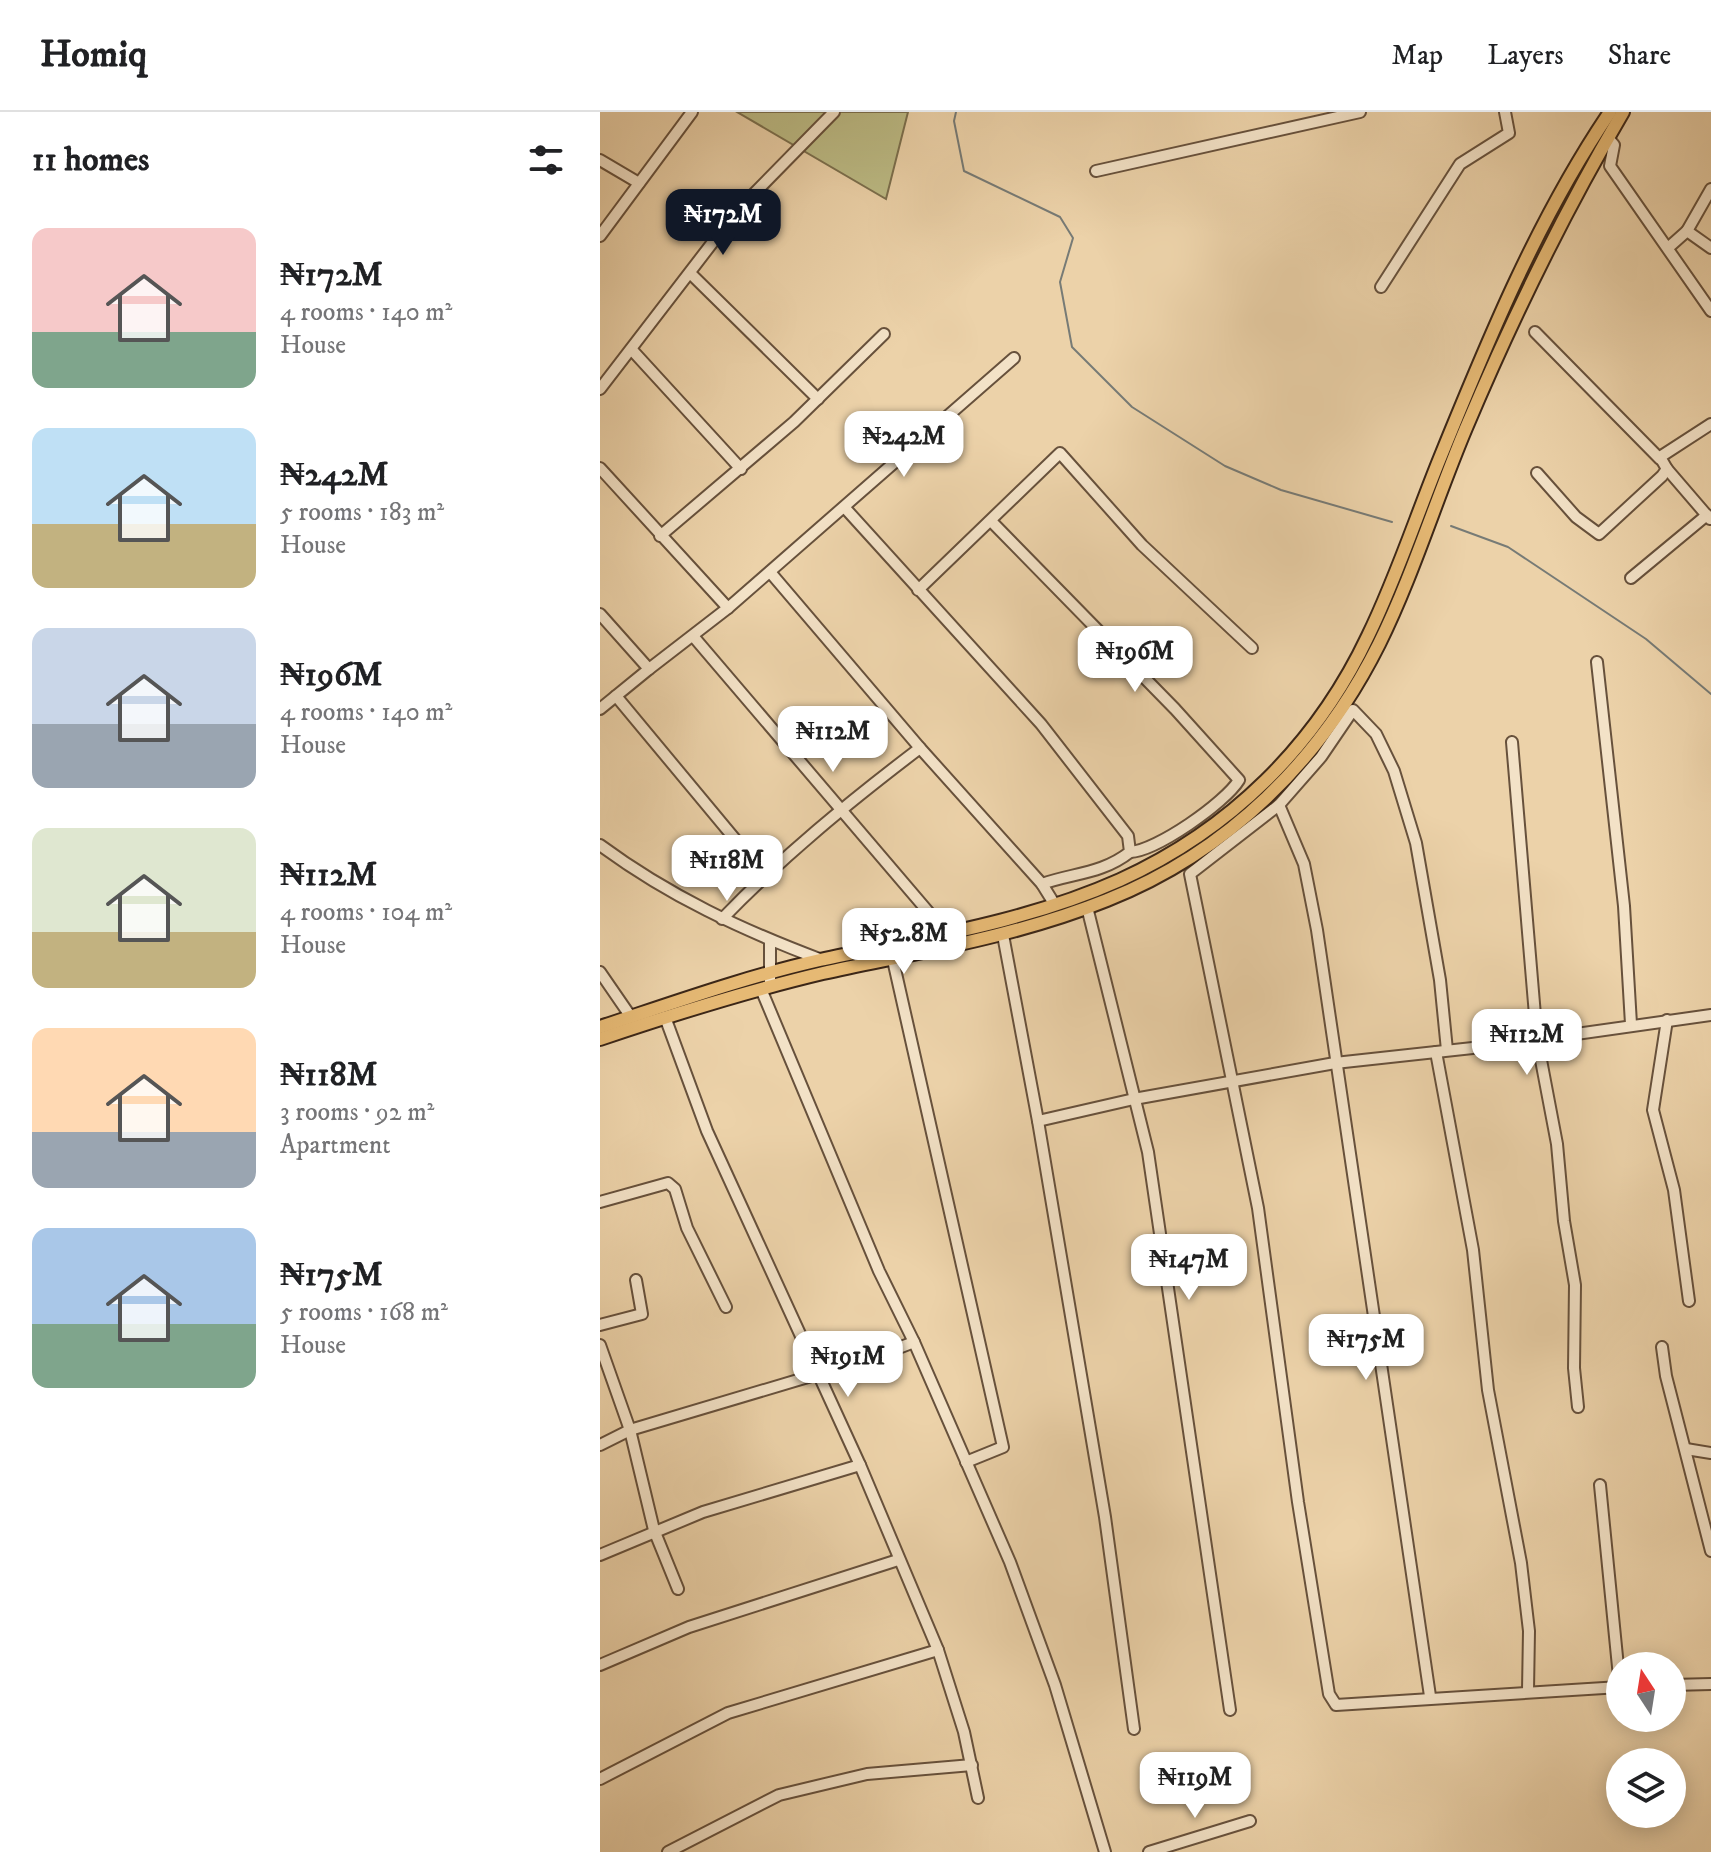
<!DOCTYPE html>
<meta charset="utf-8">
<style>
:root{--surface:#fff;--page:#f2f2f2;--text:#202124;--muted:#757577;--line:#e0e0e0;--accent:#111827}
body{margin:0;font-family:"IM FELL DW Pica",serif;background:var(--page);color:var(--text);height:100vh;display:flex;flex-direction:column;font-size:30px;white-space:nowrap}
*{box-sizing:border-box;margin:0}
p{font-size:26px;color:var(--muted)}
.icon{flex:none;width:44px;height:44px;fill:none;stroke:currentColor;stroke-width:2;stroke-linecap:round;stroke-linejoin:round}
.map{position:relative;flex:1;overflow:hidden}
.side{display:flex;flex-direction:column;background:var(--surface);width:600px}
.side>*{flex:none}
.needle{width:52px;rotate:348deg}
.tools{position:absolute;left:1006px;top:1540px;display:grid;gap:16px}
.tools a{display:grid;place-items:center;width:80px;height:80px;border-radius:50%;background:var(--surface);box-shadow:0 4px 20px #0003;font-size:40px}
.price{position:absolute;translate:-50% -68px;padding:0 18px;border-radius:16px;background:#fff;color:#222;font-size:26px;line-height:52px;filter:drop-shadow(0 2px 4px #0008)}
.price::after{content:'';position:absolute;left:50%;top:48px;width:24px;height:18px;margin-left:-12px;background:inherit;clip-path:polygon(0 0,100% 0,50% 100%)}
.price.active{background:var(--accent);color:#fff}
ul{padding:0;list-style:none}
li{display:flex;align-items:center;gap:24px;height:200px;padding:0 32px}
li span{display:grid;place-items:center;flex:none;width:224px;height:160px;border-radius:16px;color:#555}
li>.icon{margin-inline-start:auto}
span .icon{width:96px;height:96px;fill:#fffc;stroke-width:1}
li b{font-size:34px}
h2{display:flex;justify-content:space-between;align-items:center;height:96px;padding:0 32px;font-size:34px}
header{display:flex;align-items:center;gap:48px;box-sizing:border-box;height:112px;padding:0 40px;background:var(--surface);border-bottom:2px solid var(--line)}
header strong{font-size:38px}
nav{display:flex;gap:44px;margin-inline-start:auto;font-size:28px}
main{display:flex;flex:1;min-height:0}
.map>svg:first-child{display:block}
.green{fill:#bcbb85;stroke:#7c704e;stroke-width:2}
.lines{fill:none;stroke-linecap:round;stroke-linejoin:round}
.stream{stroke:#777b76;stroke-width:2}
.minor-casing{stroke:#67513c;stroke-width:14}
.major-casing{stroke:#3b2617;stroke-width:16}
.minor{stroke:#f3e2c7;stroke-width:10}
.major{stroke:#e6b974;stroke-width:12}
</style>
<header>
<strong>Homiq</strong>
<nav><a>Map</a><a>Layers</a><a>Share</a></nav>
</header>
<main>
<section class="side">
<h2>11 homes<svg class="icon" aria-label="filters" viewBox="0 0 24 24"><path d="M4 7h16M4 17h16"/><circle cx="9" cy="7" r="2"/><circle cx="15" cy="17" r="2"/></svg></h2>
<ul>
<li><span style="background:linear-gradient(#f6c9c9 65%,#7fa58c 0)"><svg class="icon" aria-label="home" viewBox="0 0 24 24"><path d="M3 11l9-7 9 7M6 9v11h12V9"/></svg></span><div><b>₦172M</b><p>4 rooms · 140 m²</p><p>House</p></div></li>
<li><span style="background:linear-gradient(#bfe0f5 60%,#c2b280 0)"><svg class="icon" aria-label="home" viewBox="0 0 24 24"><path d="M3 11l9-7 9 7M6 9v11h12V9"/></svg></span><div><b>₦242M</b><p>5 rooms · 183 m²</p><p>House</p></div></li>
<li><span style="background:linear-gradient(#c9d6e8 60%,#9aa5b1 0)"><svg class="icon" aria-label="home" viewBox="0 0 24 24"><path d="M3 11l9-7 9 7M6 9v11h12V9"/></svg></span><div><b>₦196M</b><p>4 rooms · 140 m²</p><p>House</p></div></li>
<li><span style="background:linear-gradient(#dfe7d0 65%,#c2b280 0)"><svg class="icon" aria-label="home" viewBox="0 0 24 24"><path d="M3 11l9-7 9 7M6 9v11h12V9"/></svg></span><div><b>₦112M</b><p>4 rooms · 104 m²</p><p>House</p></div></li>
<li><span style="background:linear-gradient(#ffd9b3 65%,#9aa5b1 0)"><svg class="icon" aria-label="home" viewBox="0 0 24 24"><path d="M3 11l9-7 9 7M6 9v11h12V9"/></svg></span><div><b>₦118M</b><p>3 rooms · 92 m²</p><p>Apartment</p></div></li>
<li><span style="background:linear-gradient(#a9c7e8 60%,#7fa58c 0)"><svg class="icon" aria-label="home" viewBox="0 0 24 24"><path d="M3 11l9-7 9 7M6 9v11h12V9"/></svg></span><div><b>₦175M</b><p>5 rooms · 168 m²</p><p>House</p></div></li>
</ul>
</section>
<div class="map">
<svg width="1111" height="1740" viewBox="0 0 1111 1740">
<rect width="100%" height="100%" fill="#ecd2a9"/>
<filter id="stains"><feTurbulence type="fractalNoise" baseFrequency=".0025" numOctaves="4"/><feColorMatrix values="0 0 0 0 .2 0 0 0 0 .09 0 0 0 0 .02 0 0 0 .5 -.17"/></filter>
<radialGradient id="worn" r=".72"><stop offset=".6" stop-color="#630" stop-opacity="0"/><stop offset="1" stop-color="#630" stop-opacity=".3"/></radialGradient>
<polygon class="green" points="137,0 308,0 286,87"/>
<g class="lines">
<g class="stream">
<polyline points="356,0 354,9 364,59 460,105 473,126 460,170 472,235 532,295 625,354 681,378 792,410"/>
<polyline points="851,414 908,435 1046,527 1111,582"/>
</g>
<g class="minor-casing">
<g id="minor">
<polyline points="1009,27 1014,33 1010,54 1111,199"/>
<polyline points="0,48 39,71"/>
<polyline points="496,59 760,0"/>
<polyline points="1087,119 1111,77"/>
<polyline points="0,124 92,0"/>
<polyline points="1069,135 1087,119 1111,136"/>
<polyline points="90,161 218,287"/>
<polyline points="781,175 860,52 909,21 905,0"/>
<polyline points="935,220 1060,347"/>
<polyline points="32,238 141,357"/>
<polyline points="0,277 136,100 234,0"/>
<polyline points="0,356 128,496"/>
<polyline points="1067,357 1110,407"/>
<polyline points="937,361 976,405 999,422 1062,364 1067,357 1060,345 1111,312"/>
<path d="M245,396l196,216 87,112 2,16c-28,22 -57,21 -88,32"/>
<path d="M391,409l184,188 64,71c-14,23 -83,71 -109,72"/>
<polyline points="60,424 194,310 284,222"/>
<polyline points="170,460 320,636 442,772 455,793"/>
<polyline points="1031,466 1107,403"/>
<polyline points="318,478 460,341 542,433 652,536"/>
<polyline points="0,502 49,557 128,496 414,246"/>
<polyline points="93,524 348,823"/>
<polyline points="997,550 1024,794 1031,912"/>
<polyline points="16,584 164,762"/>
<polyline points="0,597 49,557"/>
<polyline points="912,630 937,927 957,1032 964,1109 975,1173 974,1256 978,1295"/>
<polyline points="679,693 704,752 717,818 830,1584"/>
<path d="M0,733c69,51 142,85 222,115"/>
<polyline points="487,795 548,1040 630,1598"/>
<path d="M122,807c61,-63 127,-117 198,-171"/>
<polyline points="403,823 438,1009 505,1405 534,1617"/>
<polyline points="293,848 403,1335 366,1350"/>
<polyline points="0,860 31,905"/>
<polyline points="170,874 170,828"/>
<polyline points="161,877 279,1159 314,1230 410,1450 455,1573 505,1740"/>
<polyline points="65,905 107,1019 260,1353 338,1538 364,1620 378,1686"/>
<polyline points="1067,908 1053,998 1074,1078 1089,1189"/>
<polyline points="847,938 840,868 816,731 794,659 776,622 753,598 721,645 679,693 590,762 658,1096 698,1390 729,1582 736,1593 1020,1575 1000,1373"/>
<polyline points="836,940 873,1138 888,1278 921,1451 929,1519 928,1578"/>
<polyline points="438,1009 534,987 735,951 891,934 1111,903"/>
<polyline points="0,1090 68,1071 75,1077 87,1116 126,1195"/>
<polyline points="0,1213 42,1202 36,1168"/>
<polyline points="0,1233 30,1318 54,1418 78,1477"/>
<polyline points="1062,1235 1066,1264 1111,1439"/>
<polyline points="0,1333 30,1318 218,1262 231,1262 314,1230"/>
<polyline points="1086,1337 1111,1341"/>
<polyline points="0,1443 103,1400 260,1353"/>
<polyline points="0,1553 89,1515 298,1448"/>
<polyline points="1072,1573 1111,1572"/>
<polyline points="0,1667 128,1601 338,1538"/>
<polyline points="68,1740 179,1683 267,1662 372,1653"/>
<polyline points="549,1740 650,1709"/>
</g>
</g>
<g class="major-casing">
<g id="major">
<path d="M0,915c73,-24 145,-50 220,-67 101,-22 204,-37 300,-80 110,-50 196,-134 248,-244 28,-57 48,-119 72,-178 48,-118 98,-240 170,-346"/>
<path d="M0,927c74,-25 147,-48 223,-66 96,-21 192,-36 284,-73 121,-48 214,-140 272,-256 34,-69 57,-145 87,-216 46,-109 97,-214 157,-316"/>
</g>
</g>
<use href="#minor" class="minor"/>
<use href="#major" class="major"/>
</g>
<rect width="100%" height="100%" filter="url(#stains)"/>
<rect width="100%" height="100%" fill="url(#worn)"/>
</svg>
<div class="tools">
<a><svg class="needle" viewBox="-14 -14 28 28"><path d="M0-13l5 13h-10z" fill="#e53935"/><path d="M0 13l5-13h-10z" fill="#757577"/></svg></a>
<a><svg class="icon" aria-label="layers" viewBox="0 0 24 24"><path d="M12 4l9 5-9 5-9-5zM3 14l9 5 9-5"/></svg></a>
</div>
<b class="price active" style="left:123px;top:145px">₦172M</b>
<b class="price" style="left:304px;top:367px">₦242M</b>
<b class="price" style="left:535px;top:582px">₦196M</b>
<b class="price" style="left:233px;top:662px">₦112M</b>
<b class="price" style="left:127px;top:791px">₦118M</b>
<b class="price" style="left:304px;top:864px">₦52.8M</b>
<b class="price" style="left:927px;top:965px">₦112M</b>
<b class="price" style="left:589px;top:1190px">₦147M</b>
<b class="price" style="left:766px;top:1270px">₦175M</b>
<b class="price" style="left:248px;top:1287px">₦191M</b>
<b class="price" style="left:595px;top:1708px">₦119M</b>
</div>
</main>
